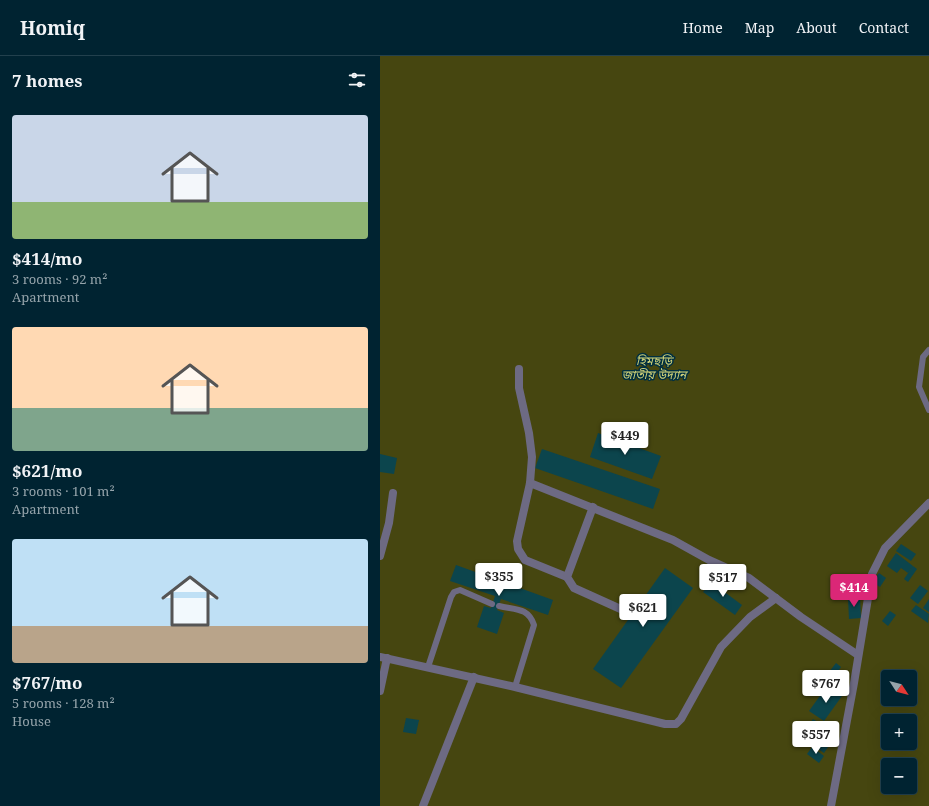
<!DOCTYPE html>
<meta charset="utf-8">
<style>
:root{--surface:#002331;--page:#0a2b39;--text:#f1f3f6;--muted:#95a4ab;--line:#22404d;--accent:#db2777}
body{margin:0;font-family:"Noto Serif","Noto Sans Bengali",serif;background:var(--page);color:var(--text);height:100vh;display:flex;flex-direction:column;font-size:15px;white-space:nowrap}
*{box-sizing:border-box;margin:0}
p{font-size:13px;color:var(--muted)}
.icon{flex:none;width:22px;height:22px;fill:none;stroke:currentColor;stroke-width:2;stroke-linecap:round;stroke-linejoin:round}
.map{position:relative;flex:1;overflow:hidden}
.sheet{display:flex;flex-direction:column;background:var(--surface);width:380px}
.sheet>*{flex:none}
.needle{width:26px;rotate:126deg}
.fabs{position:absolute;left:501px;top:614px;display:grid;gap:8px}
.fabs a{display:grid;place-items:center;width:36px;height:36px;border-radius:4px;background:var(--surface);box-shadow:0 4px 16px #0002,0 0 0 1px var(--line);font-size:20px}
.price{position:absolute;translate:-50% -34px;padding:0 9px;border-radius:4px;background:#fff;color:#222;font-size:13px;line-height:26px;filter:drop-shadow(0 1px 2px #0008)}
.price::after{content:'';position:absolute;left:50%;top:24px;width:12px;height:9px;margin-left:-6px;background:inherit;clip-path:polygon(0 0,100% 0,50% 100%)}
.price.current{background:var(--accent);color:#fff}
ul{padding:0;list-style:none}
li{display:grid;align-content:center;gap:8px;height:212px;padding:0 12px}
li span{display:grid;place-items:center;height:124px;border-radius:4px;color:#555}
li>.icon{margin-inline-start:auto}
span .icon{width:72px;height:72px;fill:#fffc;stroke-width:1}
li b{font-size:17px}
h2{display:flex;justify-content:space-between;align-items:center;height:48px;padding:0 12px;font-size:17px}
header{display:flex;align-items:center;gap:24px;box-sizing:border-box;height:56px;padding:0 20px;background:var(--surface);border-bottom:1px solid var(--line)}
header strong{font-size:19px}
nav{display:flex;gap:22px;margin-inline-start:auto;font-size:14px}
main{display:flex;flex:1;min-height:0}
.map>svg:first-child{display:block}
.green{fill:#464610;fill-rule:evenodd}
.building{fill:#0c454d}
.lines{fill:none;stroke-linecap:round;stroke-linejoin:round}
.service{stroke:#6d6a83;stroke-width:6}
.minor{stroke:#6d6a83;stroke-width:8}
.labels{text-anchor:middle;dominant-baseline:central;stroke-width:3;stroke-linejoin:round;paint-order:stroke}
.park-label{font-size:12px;font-style:italic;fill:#d2d479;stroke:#002f41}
</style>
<header>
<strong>Homiq</strong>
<nav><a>Home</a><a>Map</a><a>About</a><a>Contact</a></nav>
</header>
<main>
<section class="sheet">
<h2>7 homes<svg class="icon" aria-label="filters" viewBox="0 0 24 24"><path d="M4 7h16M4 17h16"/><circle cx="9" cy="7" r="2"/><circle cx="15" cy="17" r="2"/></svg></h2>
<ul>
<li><span style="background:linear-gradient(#c9d6e8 70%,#8fb573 0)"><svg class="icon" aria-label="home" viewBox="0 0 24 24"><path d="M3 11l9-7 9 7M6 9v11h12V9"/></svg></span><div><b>$414/mo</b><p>3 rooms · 92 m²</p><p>Apartment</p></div></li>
<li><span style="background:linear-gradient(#ffd9b3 65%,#7fa58c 0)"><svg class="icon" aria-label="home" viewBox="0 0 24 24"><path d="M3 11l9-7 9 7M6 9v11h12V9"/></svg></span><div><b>$621/mo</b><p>3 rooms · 101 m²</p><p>Apartment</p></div></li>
<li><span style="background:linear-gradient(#bfe0f5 70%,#b9a48a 0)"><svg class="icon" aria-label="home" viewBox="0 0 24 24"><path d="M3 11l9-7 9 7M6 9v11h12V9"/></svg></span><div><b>$767/mo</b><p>5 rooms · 128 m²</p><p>House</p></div></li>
</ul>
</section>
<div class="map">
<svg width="549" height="750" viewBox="0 0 549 750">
<rect width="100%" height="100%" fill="#002f41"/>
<path class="green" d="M0,0h549v750h-549zM508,621h22v22h-22zM508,665h22v22h-22zM508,709h22v22h-22z"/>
<g class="building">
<polygon points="218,377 281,400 272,423 210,401"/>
<polygon points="162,393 280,433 273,453 155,412"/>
<polygon points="0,398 17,402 14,418 0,416"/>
<polygon points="521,488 536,498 531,505 516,495"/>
<polygon points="516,497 533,510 528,517 521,512 517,517 507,510"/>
<polygon points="76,509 173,544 168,559 121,543 117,554 124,557 117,578 97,571 104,550 111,552 115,540 70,525"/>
<polygon points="533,510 537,513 528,526 524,523"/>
<polygon points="285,512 313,532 241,632 213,613"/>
<polygon points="499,517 506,522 500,531 492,526"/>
<polygon points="331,526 362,549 355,559 323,536"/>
<polygon points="540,529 548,535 538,548 530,542"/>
<polygon points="480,541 481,562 469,563 468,542"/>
<polygon points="549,543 549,556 543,552"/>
<polygon points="536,549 549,558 548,567 531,555"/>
<polygon points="510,555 516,559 508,570 502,565"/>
<polygon points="456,607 461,611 452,624 446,620"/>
<polygon points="447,630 462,640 444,665 429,655"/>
<polygon points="26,662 39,664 36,678 23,676"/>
<polygon points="433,663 444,670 428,691 418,684"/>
<polygon points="447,680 453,684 444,697 437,692"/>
<polygon points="432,691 444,700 439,707 427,698"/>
</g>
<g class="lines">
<g class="service">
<polyline points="549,294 543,301 539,331 549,354"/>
<path d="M119,550c16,4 29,1 35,19l-19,62"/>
<polyline points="48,611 71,541 74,536 80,534 112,548"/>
</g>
<g class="minor">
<polyline points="139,313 139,332 149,377 152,401 150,427 137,485 138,493 145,504 187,521"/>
<polyline points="150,427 293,484 329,504 369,522 421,561 478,599"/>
<polyline points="213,451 187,521 194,532 245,555"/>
<polyline points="0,500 9,467 13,437"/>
<polyline points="0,601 135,631 285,668 296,668 301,663 341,591 370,561 396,542"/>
<polyline points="0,635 7,602"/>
<polyline points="43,750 94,621"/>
<polyline points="451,750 474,627 492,518 505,492 549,447"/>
</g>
</g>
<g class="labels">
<g class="park-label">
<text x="274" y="304">হিমছড়ি<tspan x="274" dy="14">জাতীয় উদ্যান</tspan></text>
</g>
</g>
</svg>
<div class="fabs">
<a><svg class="needle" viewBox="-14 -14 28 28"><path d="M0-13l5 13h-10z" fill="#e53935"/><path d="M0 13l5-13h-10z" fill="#95a4ab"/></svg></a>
<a>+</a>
<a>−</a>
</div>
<b class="price" style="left:245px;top:400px">$449</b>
<b class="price" style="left:119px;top:541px">$355</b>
<b class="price" style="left:343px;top:542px">$517</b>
<b class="price current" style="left:474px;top:552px">$414</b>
<b class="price" style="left:263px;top:572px">$621</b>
<b class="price" style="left:446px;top:648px">$767</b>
<b class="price" style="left:436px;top:699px">$557</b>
</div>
</main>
